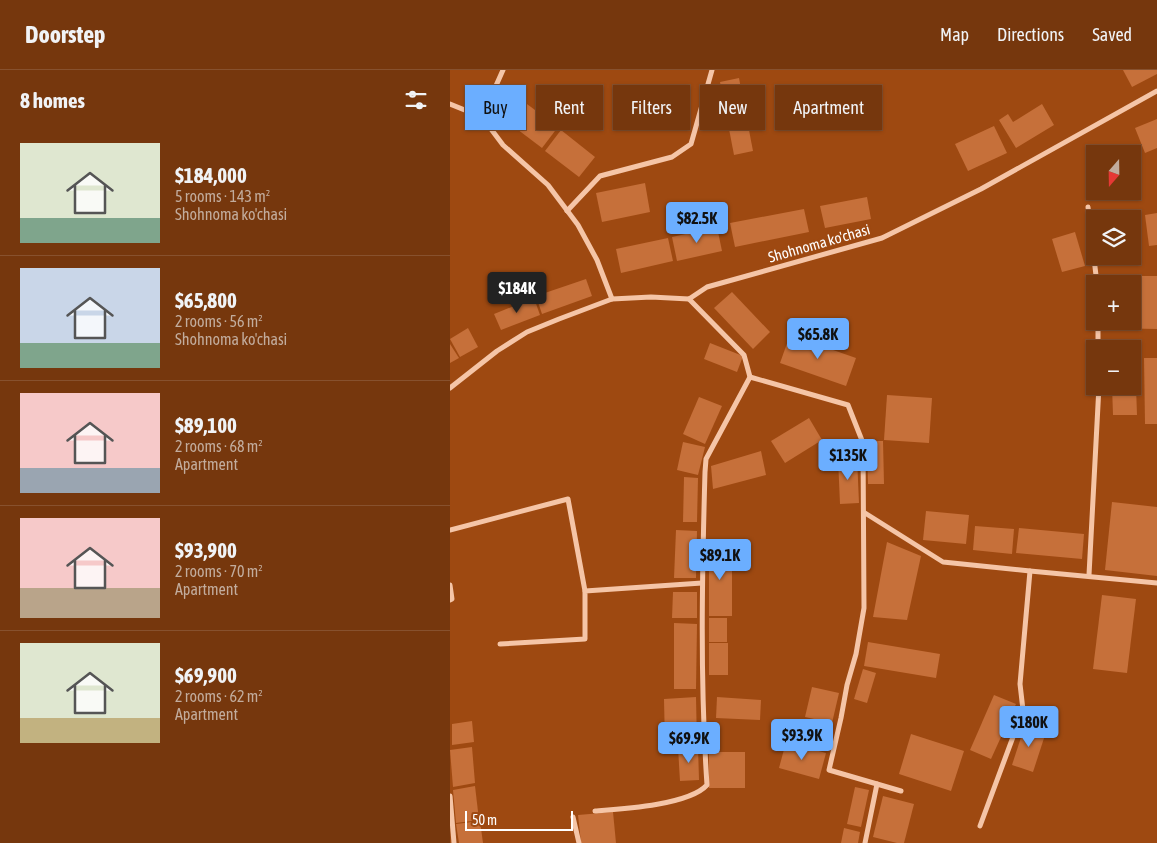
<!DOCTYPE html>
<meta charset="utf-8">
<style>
:root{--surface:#76370d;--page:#7d421b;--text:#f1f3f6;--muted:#c2ac9d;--line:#87512e;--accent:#6baeff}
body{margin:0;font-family:"Asap Condensed",sans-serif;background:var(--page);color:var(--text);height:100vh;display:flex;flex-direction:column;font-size:19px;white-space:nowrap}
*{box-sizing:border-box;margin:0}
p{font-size:16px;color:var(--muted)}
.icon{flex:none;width:28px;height:28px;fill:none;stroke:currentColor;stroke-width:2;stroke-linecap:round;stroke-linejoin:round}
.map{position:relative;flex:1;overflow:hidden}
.details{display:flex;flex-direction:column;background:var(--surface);width:450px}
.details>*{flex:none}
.guide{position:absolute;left:15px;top:15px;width:475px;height:45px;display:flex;gap:10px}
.needle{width:32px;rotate:200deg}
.tools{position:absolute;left:636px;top:75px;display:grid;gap:10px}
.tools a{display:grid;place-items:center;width:55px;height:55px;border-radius:0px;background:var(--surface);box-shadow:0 1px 4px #0004,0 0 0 1px var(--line);font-size:25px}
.scale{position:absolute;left:15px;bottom:12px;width:108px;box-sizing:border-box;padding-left:5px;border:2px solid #fff;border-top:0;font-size:14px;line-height:18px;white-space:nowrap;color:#fff;-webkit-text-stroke:4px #9e4911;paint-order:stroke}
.price{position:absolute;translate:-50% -42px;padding:0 11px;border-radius:5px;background:var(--accent);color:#111;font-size:16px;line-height:32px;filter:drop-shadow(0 1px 2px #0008)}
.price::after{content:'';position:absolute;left:50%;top:30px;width:15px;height:11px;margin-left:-8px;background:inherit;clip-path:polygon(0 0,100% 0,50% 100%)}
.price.selected{background:#222;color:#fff}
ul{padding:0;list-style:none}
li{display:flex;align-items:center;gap:15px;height:125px;padding:0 20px}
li+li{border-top:1px solid var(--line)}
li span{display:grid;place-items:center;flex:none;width:140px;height:100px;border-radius:0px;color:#555}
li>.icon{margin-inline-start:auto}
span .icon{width:60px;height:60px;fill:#fffc;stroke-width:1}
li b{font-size:21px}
h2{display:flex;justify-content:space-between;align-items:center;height:60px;padding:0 20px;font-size:21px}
.chip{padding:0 18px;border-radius:0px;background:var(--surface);box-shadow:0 1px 4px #0004,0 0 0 1px var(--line);font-size:18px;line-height:45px}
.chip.selected{background:var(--accent);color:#111}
header{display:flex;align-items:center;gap:30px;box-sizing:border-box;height:70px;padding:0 25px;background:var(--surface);border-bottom:1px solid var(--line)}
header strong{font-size:24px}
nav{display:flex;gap:28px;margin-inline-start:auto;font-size:18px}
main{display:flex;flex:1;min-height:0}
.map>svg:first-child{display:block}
.building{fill:#c6703a}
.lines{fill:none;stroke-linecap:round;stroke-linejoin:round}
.street{stroke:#f5c5a7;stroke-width:5}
.labels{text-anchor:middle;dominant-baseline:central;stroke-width:5;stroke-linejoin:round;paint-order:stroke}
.street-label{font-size:15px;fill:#fff;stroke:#9e4911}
</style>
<header>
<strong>Doorstep</strong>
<nav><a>Map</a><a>Directions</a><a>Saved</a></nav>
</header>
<main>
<section class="details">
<h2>8 homes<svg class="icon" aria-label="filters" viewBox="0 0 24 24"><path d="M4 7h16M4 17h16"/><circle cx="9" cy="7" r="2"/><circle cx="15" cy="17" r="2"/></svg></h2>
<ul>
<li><span style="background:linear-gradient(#dfe7d0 75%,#7fa58c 0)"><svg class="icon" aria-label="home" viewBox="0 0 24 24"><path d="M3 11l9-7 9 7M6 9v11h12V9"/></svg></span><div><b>$184,000</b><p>5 rooms · 143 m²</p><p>Shohnoma ko'chasi</p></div></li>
<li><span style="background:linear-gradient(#c9d6e8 75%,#7fa58c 0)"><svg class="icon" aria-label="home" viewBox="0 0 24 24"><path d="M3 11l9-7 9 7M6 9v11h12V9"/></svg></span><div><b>$65,800</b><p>2 rooms · 56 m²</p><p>Shohnoma ko'chasi</p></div></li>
<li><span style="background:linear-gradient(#f6c9c9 75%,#9aa5b1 0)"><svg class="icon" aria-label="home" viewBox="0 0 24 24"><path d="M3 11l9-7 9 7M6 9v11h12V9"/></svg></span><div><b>$89,100</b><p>2 rooms · 68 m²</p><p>Apartment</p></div></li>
<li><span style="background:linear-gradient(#f6c9c9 70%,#b9a48a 0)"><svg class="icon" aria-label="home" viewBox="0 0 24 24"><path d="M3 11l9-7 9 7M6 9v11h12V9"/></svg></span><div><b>$93,900</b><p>2 rooms · 70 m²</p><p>Apartment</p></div></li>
<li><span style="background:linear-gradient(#dfe7d0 75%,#c2b280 0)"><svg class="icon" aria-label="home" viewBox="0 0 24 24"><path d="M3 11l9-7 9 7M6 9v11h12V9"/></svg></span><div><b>$69,900</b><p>2 rooms · 62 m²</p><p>Apartment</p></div></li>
</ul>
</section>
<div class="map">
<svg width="707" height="773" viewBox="0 0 707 773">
<rect width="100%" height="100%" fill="#9e4911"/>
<g class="building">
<polygon points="673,0 707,0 707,4 682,17"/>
<polygon points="289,8 303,81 284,85 270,12"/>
<polygon points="58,20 108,57 92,78 42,40"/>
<polygon points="592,34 604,55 566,78 549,50 558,44 563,52"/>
<polygon points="707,49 707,78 695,83 685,58"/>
<polygon points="544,56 557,83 518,101 505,74"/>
<polygon points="111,60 145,87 129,107 95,81"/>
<polygon points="195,113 200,142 152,152 146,123"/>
<polygon points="417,127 421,149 375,158 370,136"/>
<polygon points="354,139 359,162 285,177 280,153"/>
<polygon points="707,143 707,175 699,176 695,145"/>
<polygon points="267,157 272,181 227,191 222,167"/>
<polygon points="625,162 635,196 612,202 602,169"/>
<polygon points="218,168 223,191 171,203 166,179"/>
<polygon points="657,206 707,206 707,259 657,258 657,251 682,251 682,214 657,214"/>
<polygon points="136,209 142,226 92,244 86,226"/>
<polygon points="282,222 320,262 303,279 264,238"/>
<polygon points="84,228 90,245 51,260 44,244"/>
<polygon points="18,258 28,277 10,287 0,269"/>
<polygon points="340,265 406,288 396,316 330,293"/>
<polygon points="260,273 293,286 287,302 254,289"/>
<polygon points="0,274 9,288 0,293"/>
<polygon points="682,287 685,287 687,345 663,345 662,316 682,316"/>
<polygon points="694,288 707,288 707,354 695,354"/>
<polygon points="437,325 482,328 479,373 434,370"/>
<polygon points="249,327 272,336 255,374 233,364"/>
<polygon points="359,348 372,370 335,393 321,371"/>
<polygon points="417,371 433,371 434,414 418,414"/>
<polygon points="233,372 255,377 248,405 227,400"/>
<polygon points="311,381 316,405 263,419 261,396"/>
<polygon points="407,387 409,433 390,434 388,388"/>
<polygon points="234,407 248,408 247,452 233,452"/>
<polygon points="662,432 707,437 707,506 655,500"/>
<polygon points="476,441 519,445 516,474 473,470"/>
<polygon points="525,456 564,459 562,484 523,480"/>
<polygon points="569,458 634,464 632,489 566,483"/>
<polygon points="226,460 247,461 246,508 224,508"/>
<polygon points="437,472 471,486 457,550 423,547"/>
<rect x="259" y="476" width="23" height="70"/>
<polygon points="223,522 247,522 247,548 222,548"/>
<polygon points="652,525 686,529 677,603 643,599"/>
<rect x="259" y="548" width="18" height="24"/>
<polygon points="224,553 247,554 246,619 224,619"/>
<polygon points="418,572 490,584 486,608 414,596"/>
<rect x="259" y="573" width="19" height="32"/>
<polygon points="413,599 426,603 417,633 404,629"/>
<polygon points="362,617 389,623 382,653 355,647"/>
<polygon points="544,625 566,634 541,689 520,680"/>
<polygon points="246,627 247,674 215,675 214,629"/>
<polygon points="267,627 311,630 310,650 266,648"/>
<polygon points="22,651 24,672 2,675 2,654"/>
<polygon points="575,655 596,662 583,702 562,695"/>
<polygon points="461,664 514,681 501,721 449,704"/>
<polygon points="336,672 376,683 369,709 329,698"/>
<polygon points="22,677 25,713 3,717 0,680"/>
<polygon points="248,677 249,710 230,711 228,678"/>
<rect x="259" y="682" width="36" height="36"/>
<polygon points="25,716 29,750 6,753 3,720"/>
<polygon points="405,717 419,720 411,757 397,754"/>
<polygon points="433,726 464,734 454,773 447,773 423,767"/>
<polygon points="163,742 166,773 131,773 128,745"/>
<polygon points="30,751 33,773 9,773 6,754"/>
<polygon points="394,758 410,762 408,773 391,773"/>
</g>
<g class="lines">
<g class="street">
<polyline points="0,34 32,47 53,75 98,115 128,155 147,190 162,229"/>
<polyline points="32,47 53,0"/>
<polyline points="638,137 647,214"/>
<polyline points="117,141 150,106 222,87 241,74 262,0"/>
<polyline points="648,251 648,279"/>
<polyline points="300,307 398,335 413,373 414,538 406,584 397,615 391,648 379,700 451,721"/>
<polyline points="0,318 47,281 77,262 109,249 162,229 201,227 239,229 257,217 432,168 531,119 707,21"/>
<polyline points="415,443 493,492 580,501"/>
<polyline points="0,460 118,429 135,521"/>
<polyline points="639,505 649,316"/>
<polyline points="0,515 2,529 0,530"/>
<polyline points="50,574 135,569 135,521 252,513"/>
<polyline points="0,726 4,773"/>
<path d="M145,741c27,-2 94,-6 112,-26 -7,-104 -5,-208 -2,-313l1,-13 44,-82 -6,-22 -55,-56"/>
<polyline points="123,747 129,773"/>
<polyline points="530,756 573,640 570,614 580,501 707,513"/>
<polyline points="415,773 427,714"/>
</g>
</g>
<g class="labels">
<g class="street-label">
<text transform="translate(369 173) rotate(-16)">Shohnoma ko'chasi</text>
</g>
</g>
</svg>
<div class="tools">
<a><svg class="needle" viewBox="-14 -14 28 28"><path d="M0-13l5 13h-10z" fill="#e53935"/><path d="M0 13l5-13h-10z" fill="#c2ac9d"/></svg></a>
<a><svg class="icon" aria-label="layers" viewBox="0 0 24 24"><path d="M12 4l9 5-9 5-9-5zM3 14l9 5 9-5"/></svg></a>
<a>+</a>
<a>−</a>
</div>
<div class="scale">50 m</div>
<b class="price" style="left:247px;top:174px">$82.5K</b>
<b class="price selected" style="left:67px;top:244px">$184K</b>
<b class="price" style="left:368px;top:290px">$65.8K</b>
<b class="price" style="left:398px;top:411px">$135K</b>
<b class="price" style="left:270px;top:511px">$89.1K</b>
<b class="price" style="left:579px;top:678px">$180K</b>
<b class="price" style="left:352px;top:691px">$93.9K</b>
<b class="price" style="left:239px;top:694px">$69.9K</b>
<div class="guide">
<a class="chip selected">Buy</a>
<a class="chip">Rent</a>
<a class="chip">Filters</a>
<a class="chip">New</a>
<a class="chip">Apartment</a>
</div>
</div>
</main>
